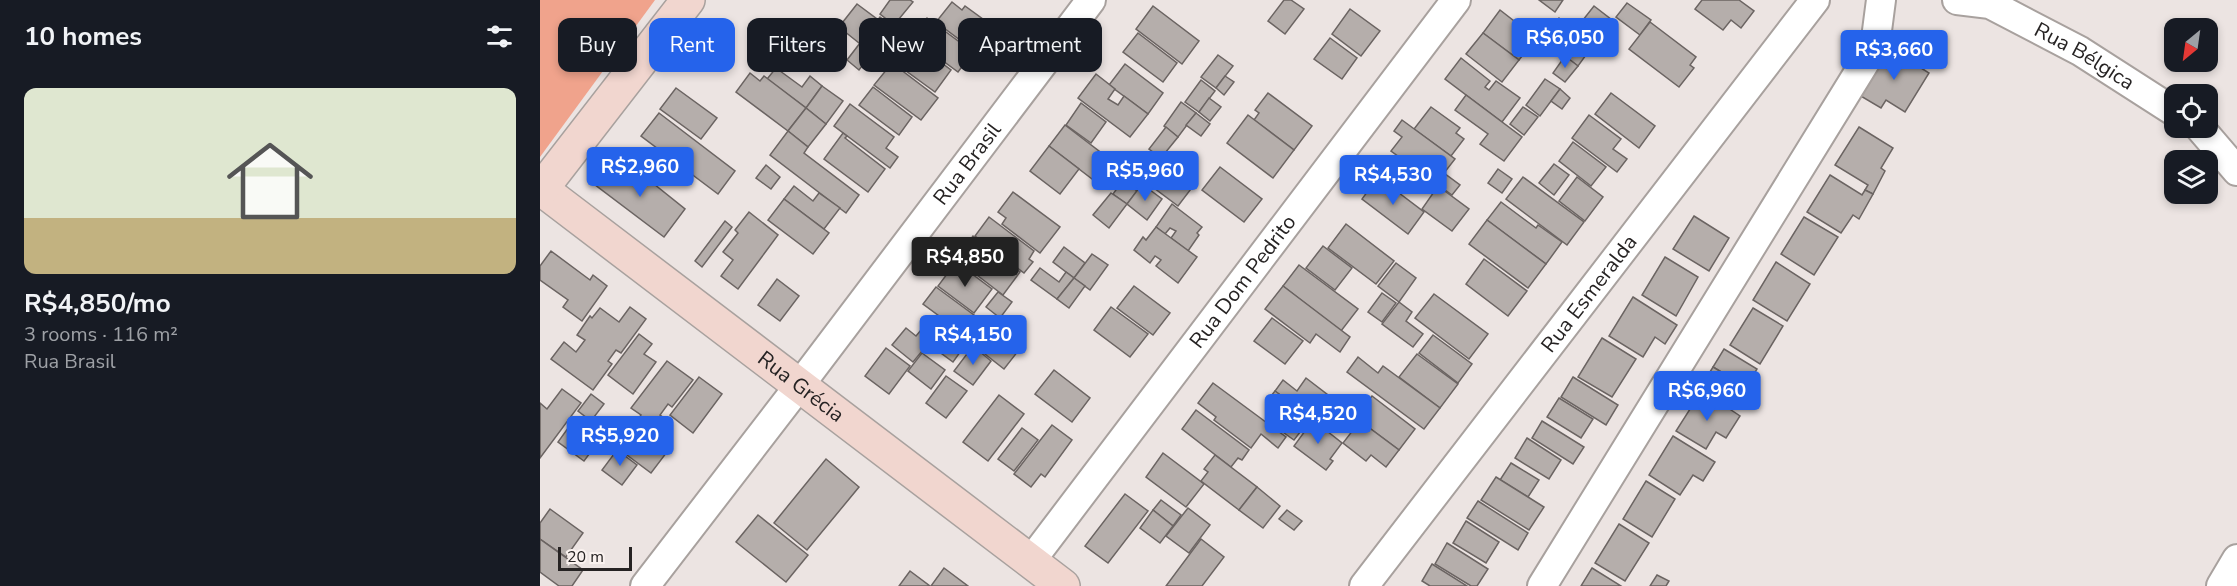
<!DOCTYPE html>
<meta charset="utf-8">
<style>
:root{--surface:#171b24;--page:#20242c;--text:#f1f3f6;--muted:#9ea1a6;--line:#363941;--accent:#2563eb}
body{margin:0;font-family:"Nunito Sans",sans-serif;background:var(--page);color:var(--text);height:100vh;display:flex;flex-direction:column;font-size:22px;white-space:nowrap}
*{box-sizing:border-box;margin:0}
p{font-size:20px;color:var(--muted)}
.icon{flex:none;width:33px;height:33px;fill:none;stroke:currentColor;stroke-width:2;stroke-linecap:round;stroke-linejoin:round}
.map{position:relative;flex:1;overflow:hidden}
.drawer{display:flex;flex-direction:column;background:var(--surface);width:540px}
.drawer>*{flex:none}
.guide{position:absolute;left:18px;top:18px;width:570px;height:54px;display:flex;gap:12px}
.needle{width:39px;rotate:209deg}
.controls{position:absolute;left:1624px;top:18px;display:grid;gap:12px}
.controls a{display:grid;place-items:center;width:54px;height:54px;border-radius:12px;background:var(--surface);box-shadow:0 3px 9px #0003;font-size:30px}
.scale{position:absolute;left:18px;bottom:15px;width:74px;box-sizing:border-box;padding-left:6px;border:3px solid #262323;border-top:0;font-size:16px;line-height:21px;white-space:nowrap;color:#262323;-webkit-text-stroke:4px #faf2ef;paint-order:stroke}
.price{position:absolute;translate:-50% -51px;padding:0 14px;border-radius:6px;background:var(--accent);color:#fff;font-size:20px;line-height:39px;filter:drop-shadow(0 2px 3px #0008)}
.price::after{content:'';position:absolute;left:50%;top:36px;width:18px;height:14px;margin-left:-9px;background:inherit;clip-path:polygon(0 0,100% 0,50% 100%)}
.price.on{background:#222;color:#fff}
ul{padding:0;list-style:none}
li{display:grid;align-content:center;gap:12px;height:318px;padding:0 24px}
li+li{border-top:2px solid var(--line)}
li span{display:grid;place-items:center;height:186px;border-radius:12px;color:#555}
li>.icon{margin-inline-start:auto}
span .icon{width:108px;height:108px;fill:#fffc;stroke-width:1}
li b{font-size:26px}
h2{display:flex;justify-content:space-between;align-items:center;height:72px;padding:0 24px;font-size:26px}
.pill{padding:0 21px;border-radius:12px;background:var(--surface);box-shadow:0 3px 9px #0003;font-size:21px;line-height:54px}
.pill.on{background:var(--accent);color:#fff}
main{display:flex;flex:1;min-height:0}
.map>svg:first-child{display:block}
.green{fill:#f0a38c}
.building{fill:#b5aeab;stroke:#6b6462;stroke-width:1.5}
.lines{fill:none;stroke-linecap:round;stroke-linejoin:round}
.minor-casing{stroke:#a8a19e;stroke-width:32}
.secondary-casing{stroke:#a8a19e;stroke-width:36}
.minor{stroke:#fff;stroke-width:28}
.secondary{stroke:#f1d6cf;stroke-width:33}
.labels{text-anchor:middle;dominant-baseline:central;stroke-width:4.5;stroke-linejoin:round;paint-order:stroke}
.street-label{font-size:21px;fill:#262323;stroke:#faf2ef}
</style>
<main>
<section class="drawer">
<h2>10 homes<svg class="icon" aria-label="filters" viewBox="0 0 24 24"><path d="M4 7h16M4 17h16"/><circle cx="9" cy="7" r="2"/><circle cx="15" cy="17" r="2"/></svg></h2>
<ul>
<li><span style="background:linear-gradient(#dfe7d0 70%,#c2b280 0)"><svg class="icon" aria-label="home" viewBox="0 0 24 24"><path d="M3 11l9-7 9 7M6 9v11h12V9"/></svg></span><div><b>R$4,850/mo</b><p>3 rooms · 116 m²</p><p>Rua Brasil</p></div></li>
</ul>
</section>
<div class="map">
<svg width="1697" height="586" viewBox="0 0 1697 586">
<rect width="100%" height="100%" fill="#ece4e2"/>
<polygon class="green" points="0,0 115,0 0,157"/>
<g class="building">
<polygon points="350,0 370,0 373,2 354,25 340,14"/>
<polygon points="744,0 751,0 764,9 745,34 728,21"/>
<polygon points="999,0 1023,0 1015,12"/>
<polygon points="1162,0 1199,0 1214,11 1201,28 1191,20 1183,30 1155,9"/>
<polygon points="412,2 422,10 425,6 451,25 446,32 450,34 436,52 396,22"/>
<polygon points="1087,3 1111,20 1100,35 1076,17"/>
<polygon points="317,4 337,19 319,43 299,27"/>
<polygon points="613,6 659,41 642,64 596,29"/>
<polygon points="1054,6 1072,20 1054,44 1035,30"/>
<polygon points="810,9 840,31 821,56 792,34"/>
<polygon points="960,10 996,38 979,60 943,33"/>
<polygon points="340,17 352,26 319,70 307,60"/>
<polygon points="387,18 433,52 418,72 372,38"/>
<polygon points="1019,18 1054,44 1038,66 1003,39"/>
<polygon points="1110,22 1156,57 1150,65 1154,68 1139,87 1089,49"/>
<polygon points="598,33 637,63 623,82 583,52"/>
<polygon points="943,33 979,60 962,82 926,54"/>
<polygon points="790,38 817,58 802,79 774,59"/>
<polygon points="375,43 411,70 395,92 358,65"/>
<polygon points="1348,47 1389,73 1365,112 1346,100 1341,108 1319,95"/>
<polygon points="678,55 693,66 676,88 661,77"/>
<polygon points="1025,56 1038,66 1025,82 1013,73"/>
<polygon points="921,58 950,81 945,87 949,90 956,81 980,98 962,122 905,79"/>
<polygon points="352,63 398,98 381,120 334,85"/>
<polygon points="585,64 623,93 608,114 569,85"/>
<polygon points="236,68 262,87 270,76 282,86 266,108 227,79"/>
<polygon points="210,73 220,81 224,76 266,108 248,131 196,92"/>
<polygon points="556,74 575,89 568,99 578,105 584,96 608,114 590,137 538,98"/>
<polygon points="685,76 694,82 684,95 676,88"/>
<polygon points="1005,79 1020,89 1000,116 986,105"/>
<polygon points="661,80 675,91 659,112 645,102"/>
<polygon points="282,86 303,101 286,124 266,108"/>
<polygon points="333,87 372,117 359,135 319,105"/>
<polygon points="136,88 177,118 161,139 120,109"/>
<polygon points="1020,89 1030,98 1022,109 1011,101"/>
<polygon points="728,93 772,126 754,150 714,120 719,113 715,110"/>
<polygon points="1071,93 1115,126 1099,148 1055,114"/>
<polygon points="926,95 982,137 964,161 940,144 948,134 915,110"/>
<polygon points="669,98 681,107 670,121 659,112"/>
<polygon points="641,102 656,113 638,137 624,126"/>
<polygon points="541,103 566,122 551,143 526,125"/>
<polygon points="310,104 354,137 346,148 358,157 350,168 294,126"/>
<polygon points="891,107 920,128 916,133 924,139 911,156 874,129"/>
<polygon points="983,107 998,117 984,135 970,124"/>
<polygon points="266,108 286,124 268,147 248,131"/>
<polygon points="119,113 195,171 178,194 101,136"/>
<polygon points="656,113 670,124 661,136 646,125"/>
<polygon points="708,115 754,150 733,178 687,143"/>
<polygon points="1049,115 1081,139 1073,149 1087,159 1077,172 1032,138"/>
<polygon points="862,120 915,159 904,173 920,185 912,195 851,151 862,137 854,131"/>
<polygon points="525,125 572,161 556,182 509,146"/>
<polygon points="626,127 638,137 621,158 609,149"/>
<polygon points="1319,127 1353,148 1341,168 1345,171 1333,194 1325,190 1328,185 1295,165"/>
<polygon points="248,131 268,147 264,153 319,195 306,213 230,155"/>
<polygon points="303,133 307,136 305,138 345,169 328,192 284,159"/>
<polygon points="1033,142 1066,167 1051,186 1019,161"/>
<polygon points="509,146 539,169 520,194 490,171"/>
<polygon points="622,160 654,185 638,206 606,182"/>
<polygon points="89,164 145,209 124,237 50,181 63,165 79,177"/>
<polygon points="1014,164 1029,175 1014,195 999,183"/>
<polygon points="226,165 240,177 231,189 216,178"/>
<polygon points="680,167 722,199 704,222 662,190"/>
<polygon points="958,169 972,179 962,193 948,183"/>
<polygon points="1290,175 1322,195 1325,190 1333,194 1319,219 1313,215 1301,233 1267,212"/>
<polygon points="838,177 884,212 868,234 822,199"/>
<polygon points="983,177 1044,222 1027,245 966,199"/>
<polygon points="1037,177 1063,197 1045,221 1019,201"/>
<polygon points="583,180 597,191 587,204 573,194"/>
<polygon points="602,184 622,199 607,220 587,204"/>
<polygon points="254,186 273,201 279,193 300,208 284,229 244,199"/>
<polygon points="898,186 929,209 912,231 882,209"/>
<polygon points="473,192 520,227 500,253 462,224 466,218 458,212"/>
<polygon points="571,193 587,204 569,228 553,215"/>
<polygon points="244,199 289,233 273,254 228,220"/>
<polygon points="961,202 996,228 998,225 1022,242 1006,264 947,220"/>
<polygon points="632,204 662,227 657,233 659,235 648,251 631,238 636,231 630,228 625,234 616,227"/>
<polygon points="209,212 238,235 198,289 181,276 193,260 183,252 198,233 195,230"/>
<polygon points="1154,216 1189,238 1169,271 1133,249"/>
<polygon points="449,217 494,251 489,259 493,262 484,273 435,236"/>
<polygon points="1264,217 1298,237 1274,275 1241,254"/>
<polygon points="947,220 1006,264 988,288 929,244"/>
<polygon points="185,221 192,227 162,267 155,261"/>
<polygon points="806,224 854,261 836,284 788,248"/>
<polygon points="616,227 657,257 638,283 616,266 621,260 615,256 610,263 594,250 603,237 606,240"/>
<polygon points="433,236 480,272 463,295 416,259"/>
<polygon points="783,246 812,268 795,290 766,268"/>
<polygon points="524,247 545,263 534,278 513,262"/>
<polygon points="11,251 50,280 53,275 67,286 42,321 23,307 28,300 0,280 0,266"/>
<polygon points="552,254 568,265 550,290 534,278"/>
<polygon points="1125,257 1158,277 1136,316 1102,295"/>
<polygon points="944,259 987,291 968,316 926,284"/>
<polygon points="416,262 452,289 434,313 398,286"/>
<polygon points="1236,262 1270,284 1247,321 1213,300"/>
<polygon points="856,263 876,278 859,302 838,286"/>
<polygon points="759,265 818,309 801,331 743,286"/>
<polygon points="500,268 519,282 526,272 534,278 517,299 491,280"/>
<polygon points="534,278 545,286 529,308 517,299"/>
<polygon points="237,279 259,296 240,321 218,305"/>
<polygon points="594,286 630,313 613,335 577,308"/>
<polygon points="743,286 810,337 800,352 776,334 770,343 725,309"/>
<polygon points="396,287 442,321 429,338 383,304"/>
<polygon points="458,292 472,302 460,318 446,307"/>
<polygon points="842,293 856,303 842,322 828,312"/>
<polygon points="894,294 948,334 929,359 875,318"/>
<polygon points="1093,297 1137,325 1125,344 1115,337 1103,357 1069,336"/>
<polygon points="859,302 872,312 866,321 883,334 873,347 842,324"/>
<polygon points="90,307 106,319 81,353 76,350 68,361 72,364 53,390 11,359 24,342 36,352 45,340 37,335 50,316 52,318 60,308 79,322"/>
<polygon points="571,307 608,334 590,357 554,330"/>
<polygon points="1213,308 1243,326 1220,364 1190,345"/>
<polygon points="732,318 763,341 745,364 714,341"/>
<polygon points="448,321 482,346 464,369 431,343"/>
<polygon points="404,327 426,344 413,362 390,345"/>
<polygon points="366,328 376,336 381,330 392,339 373,362 352,345"/>
<polygon points="99,334 112,344 104,354 116,362 93,394 68,375"/>
<polygon points="893,335 932,364 918,383 879,353"/>
<polygon points="1062,338 1096,359 1072,397 1038,377"/>
<polygon points="433,346 451,361 433,385 414,371"/>
<polygon points="346,348 370,366 349,394 325,376"/>
<polygon points="1184,349 1217,369 1206,387 1173,367"/>
<polygon points="382,353 405,370 391,389 368,371"/>
<polygon points="877,354 918,384 900,408 859,377"/>
<polygon points="818,357 838,373 843,366 900,408 884,429 807,372"/>
<polygon points="127,361 153,380 132,407 128,404 120,415 124,418 111,436 95,424 101,415 91,408"/>
<polygon points="1173,367 1206,387 1193,408 1160,388"/>
<polygon points="514,370 550,398 532,422 495,394"/>
<polygon points="406,376 427,391 406,418 386,403"/>
<polygon points="159,377 182,394 153,433 130,415"/>
<polygon points="1033,377 1078,405 1066,425 1021,397"/>
<polygon points="766,378 788,395 771,418 735,391 743,380 757,391"/>
<polygon points="673,383 746,437 738,448 721,434 711,448 674,420 676,417 658,403"/>
<polygon points="22,389 41,403 0,458 0,403 7,409"/>
<polygon points="735,391 771,418 754,440 733,425 743,412 727,401"/>
<polygon points="51,394 64,404 51,421 38,411"/>
<polygon points="459,395 484,414 448,461 423,442"/>
<polygon points="1159,395 1183,409 1185,406 1200,416 1186,438 1176,432 1166,449 1136,431"/>
<polygon points="832,396 875,429 859,450 815,417"/>
<polygon points="1019,398 1053,419 1041,438 1007,417"/>
<polygon points="656,410 709,450 702,460 698,458 691,467 642,429"/>
<polygon points="36,417 62,437 44,461 18,442"/>
<polygon points="773,420 802,443 790,459 793,461 786,470 754,446"/>
<polygon points="820,421 859,450 846,467 831,455 826,461 803,443"/>
<polygon points="1002,421 1044,447 1033,464 992,438"/>
<polygon points="90,424 127,452 111,473 79,449 86,440 81,437"/>
<polygon points="512,425 532,440 505,477 501,474 491,487 474,474"/>
<polygon points="482,428 498,440 474,471 458,459"/>
<polygon points="1133,436 1175,462 1163,481 1153,475 1140,495 1109,475"/>
<polygon points="987,438 1021,460 1009,479 975,458"/>
<polygon points="77,450 97,465 82,485 62,470"/>
<polygon points="623,453 664,484 646,507 606,477"/>
<polygon points="675,455 717,487 699,510 661,481 668,472 664,469"/>
<polygon points="286,459 319,487 267,550 234,523"/>
<polygon points="971,463 999,480 988,497 960,480"/>
<polygon points="956,477 1004,507 989,530 941,500"/>
<polygon points="1106,481 1135,499 1112,537 1083,519"/>
<polygon points="717,487 740,506 723,528 699,510"/>
<polygon points="585,494 608,511 568,563 545,546"/>
<polygon points="621,500 641,515 633,526 613,510"/>
<polygon points="938,501 988,533 978,550 927,518"/>
<polygon points="648,508 670,525 649,553 626,536"/>
<polygon points="10,509 43,533 26,557 0,539 0,523"/>
<polygon points="613,510 633,526 620,543 600,528"/>
<polygon points="747,510 762,521 754,530 739,519"/>
<polygon points="218,515 268,555 246,582 196,542"/>
<polygon points="926,521 959,542 946,563 913,543"/>
<polygon points="1079,524 1109,543 1085,581 1055,563"/>
<polygon points="0,539 43,570 32,586 19,586 0,572"/>
<polygon points="661,539 684,557 662,586 626,586"/>
<polygon points="907,543 948,569 937,586 931,586 895,564"/>
<polygon points="892,564 927,586 890,586 882,581"/>
<polygon points="404,568 428,586 391,586"/>
<polygon points="1052,568 1081,586 1041,586"/>
<polygon points="370,571 390,586 359,586"/>
<polygon points="1117,575 1129,581 1126,586 1110,586"/>
</g>
<g class="lines">
<g class="minor-casing">
<g id="minor">
<path id="s1" d="M1417,0l33,4 90,47 95,61"/>
<polyline points="1660,128 1697,171"/>
<path id="s2" d="M490,562l426,-562"/>
<path id="s3" d="M105,586l154,-200 292,-386"/>
<path id="s4" d="M824,586l451,-586"/>
<polyline points="1002,586 1335,46 1341,0"/>
<polyline points="1681,586 1697,559"/>
</g>
</g>
<g class="secondary-casing">
<g id="secondary">
<path id="s5" d="M0,188l523,398"/>
<polyline points="0,191 148,0"/>
</g>
</g>
<use href="#minor" class="minor"/>
<use href="#secondary" class="secondary"/>
</g>
<g class="labels">
<g class="street-label">
<text stroke="none"><textPath href="#s1" startOffset="141">Rua Bélgica</textPath></text>
<text stroke="none"><textPath href="#s3" startOffset="531">Rua Brasil</textPath></text>
<text stroke="none"><textPath href="#s2" startOffset="352">Rua Dom Pedrito</textPath></text>
<text stroke="none"><textPath href="#s4" startOffset="369">Rua Esmeralda</textPath></text>
<text stroke="none"><textPath href="#s5" startOffset="328">Rua Grécia</textPath></text>
</g>
</g>
</svg>
<div class="controls">
<a><svg class="needle" viewBox="-14 -14 28 28"><path d="M0-13l5 13h-10z" fill="#e53935"/><path d="M0 13l5-13h-10z" fill="#9ea1a6"/></svg></a>
<a><svg class="icon" aria-label="locate" viewBox="0 0 24 24"><circle cx="12" cy="12" r="6"/><path d="M12 2v4M12 18v4M2 12h4M18 12h4"/></svg></a>
<a><svg class="icon" aria-label="layers" viewBox="0 0 24 24"><path d="M12 4l9 5-9 5-9-5zM3 14l9 5 9-5"/></svg></a>
</div>
<div class="scale">20 m</div>
<b class="price" style="left:1025px;top:69px">R$6,050</b>
<b class="price" style="left:1354px;top:81px">R$3,660</b>
<b class="price" style="left:100px;top:198px">R$2,960</b>
<b class="price" style="left:605px;top:202px">R$5,960</b>
<b class="price" style="left:853px;top:206px">R$4,530</b>
<b class="price on" style="left:425px;top:288px">R$4,850</b>
<b class="price" style="left:433px;top:366px">R$4,150</b>
<b class="price" style="left:1167px;top:422px">R$6,960</b>
<b class="price" style="left:778px;top:445px">R$4,520</b>
<b class="price" style="left:80px;top:467px">R$5,920</b>
<div class="guide">
<a class="pill">Buy</a>
<a class="pill on">Rent</a>
<a class="pill">Filters</a>
<a class="pill">New</a>
<a class="pill">Apartment</a>
</div>
</div>
</main>
